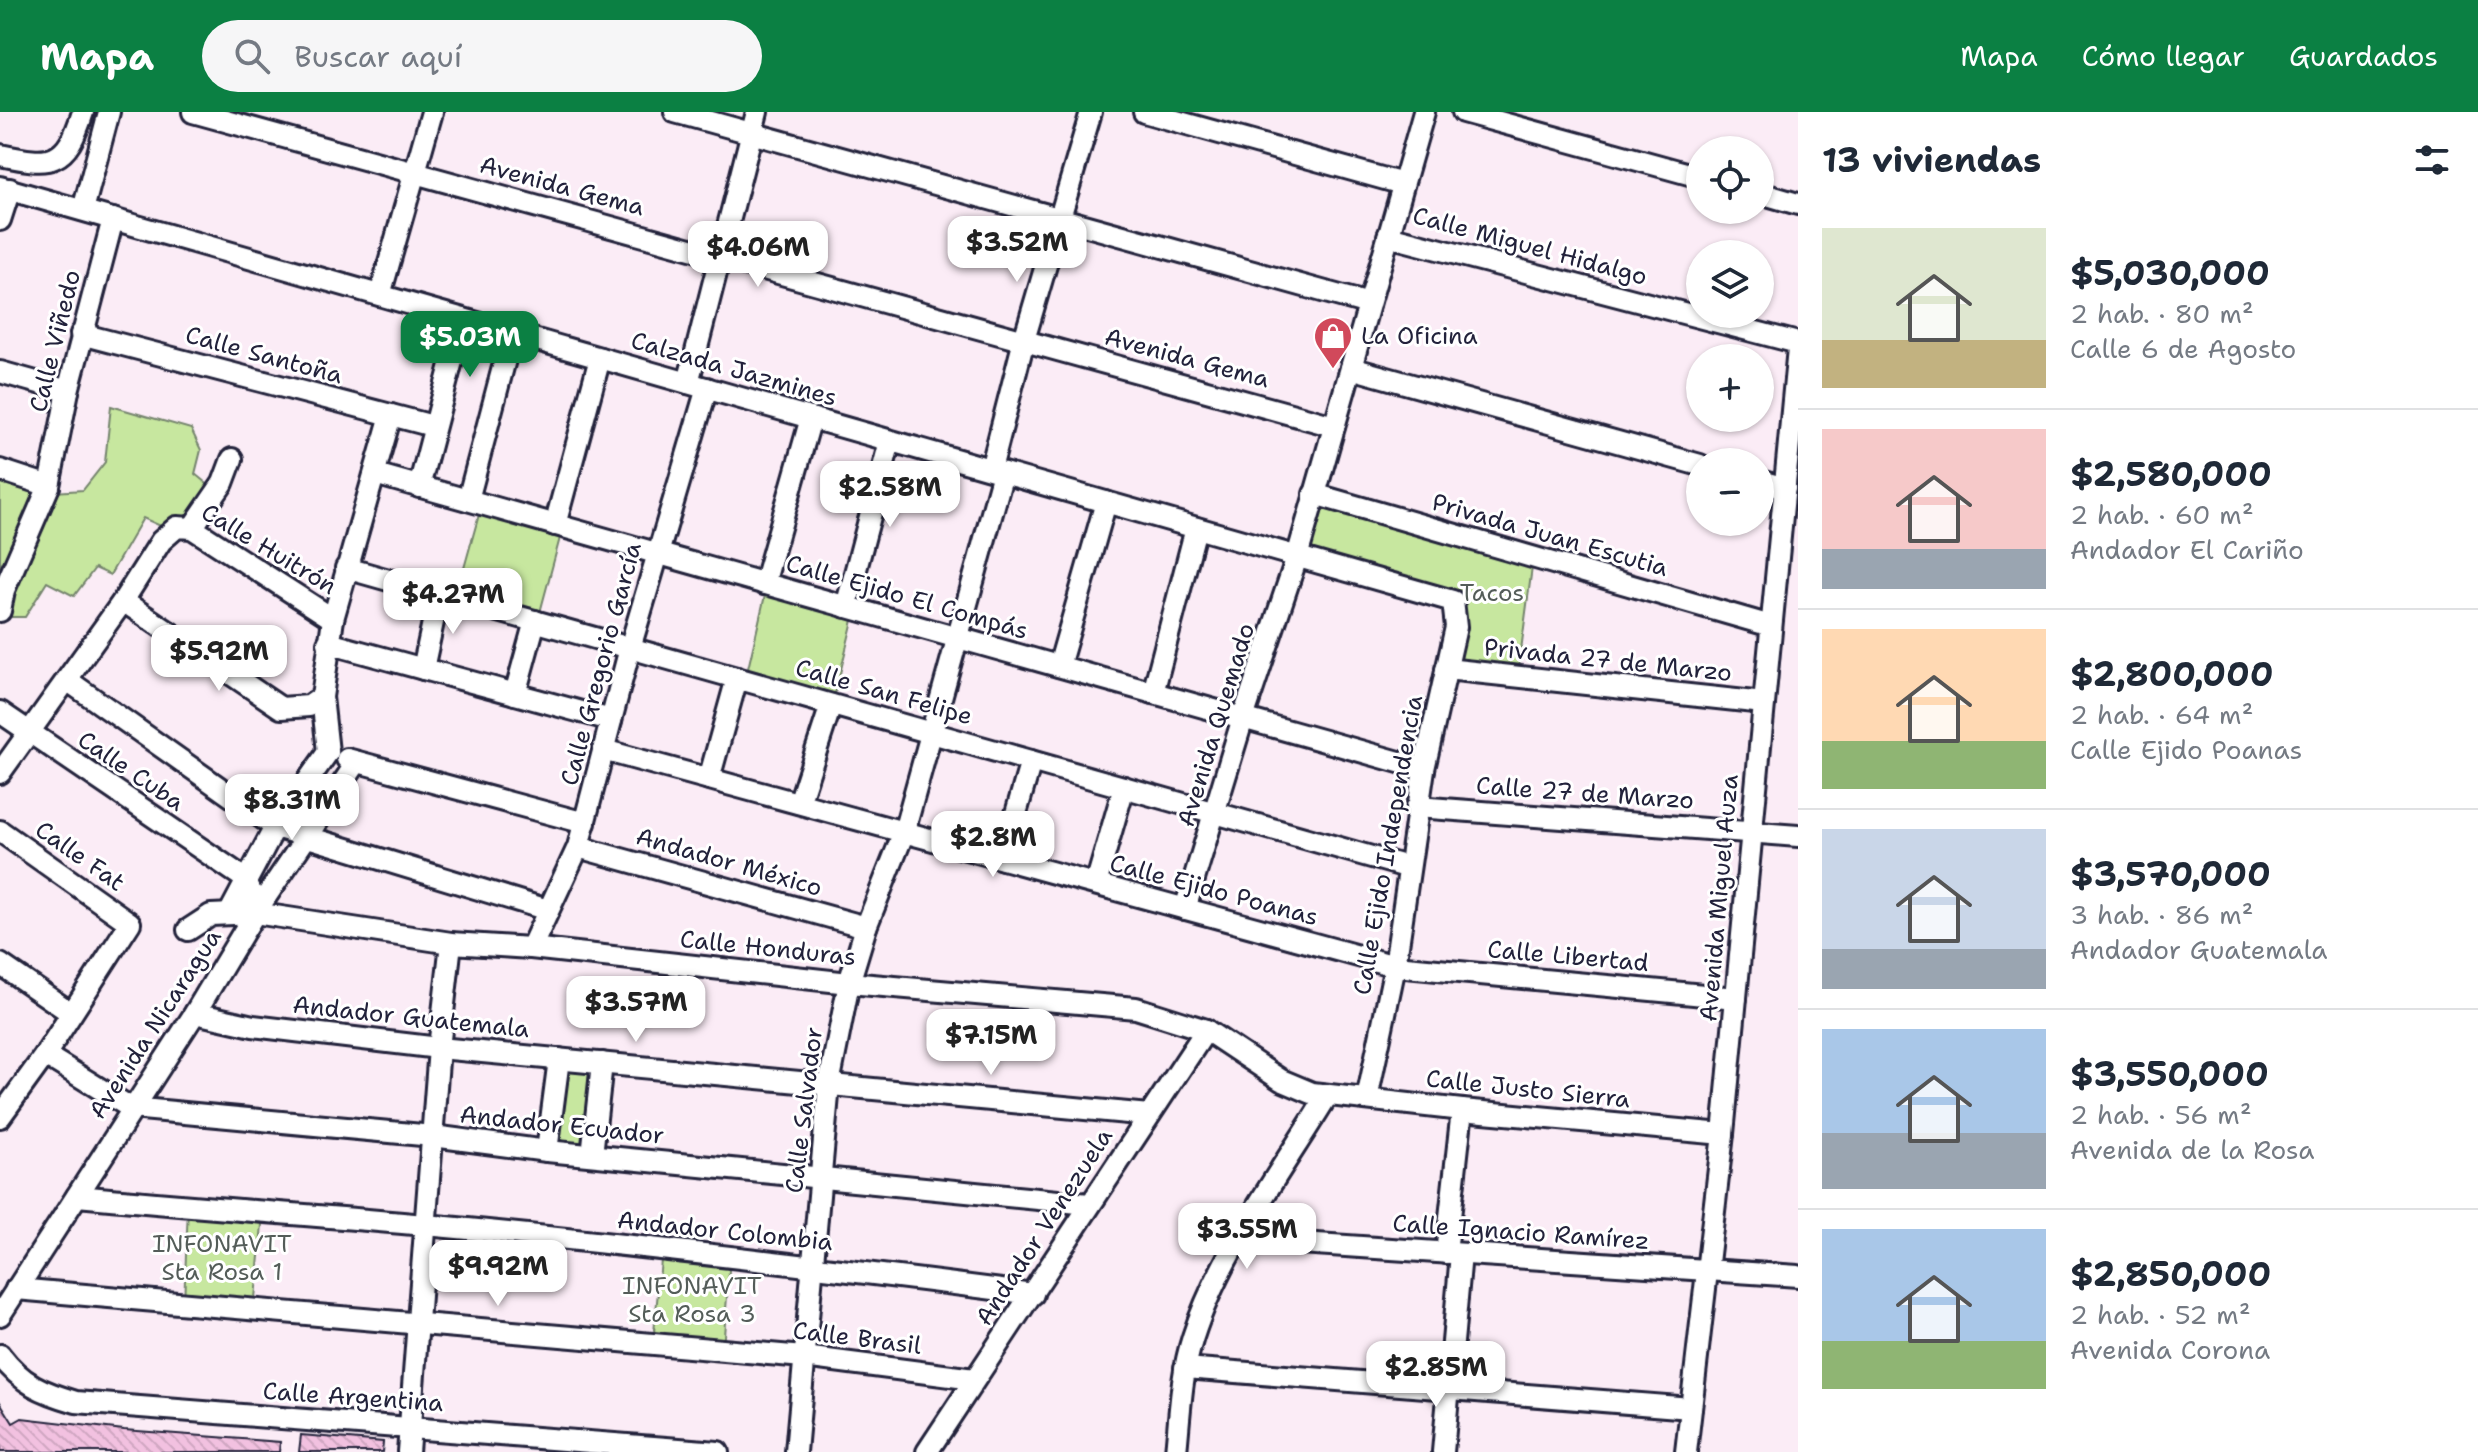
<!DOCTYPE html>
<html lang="es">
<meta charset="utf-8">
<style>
:root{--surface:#fff;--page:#f6f6f7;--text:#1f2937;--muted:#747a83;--line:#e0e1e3;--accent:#0b8043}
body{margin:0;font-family:"Shantell Sans",sans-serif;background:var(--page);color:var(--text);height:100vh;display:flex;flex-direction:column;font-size:30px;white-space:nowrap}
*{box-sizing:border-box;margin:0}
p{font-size:26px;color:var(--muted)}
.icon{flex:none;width:44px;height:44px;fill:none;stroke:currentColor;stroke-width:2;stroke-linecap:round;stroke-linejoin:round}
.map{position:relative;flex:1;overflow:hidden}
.details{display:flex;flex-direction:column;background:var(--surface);width:680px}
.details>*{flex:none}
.fabs{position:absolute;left:1686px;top:24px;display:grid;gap:16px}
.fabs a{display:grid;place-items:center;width:88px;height:88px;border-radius:50%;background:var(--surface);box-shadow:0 2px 6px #0004;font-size:40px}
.price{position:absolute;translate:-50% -68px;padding:0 18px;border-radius:16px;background:#fff;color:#222;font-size:26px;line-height:52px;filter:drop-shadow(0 2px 4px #0008)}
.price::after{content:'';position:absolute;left:50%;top:48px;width:24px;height:18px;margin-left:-12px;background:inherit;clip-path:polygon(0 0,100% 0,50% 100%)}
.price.selected{background:var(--accent);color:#fff}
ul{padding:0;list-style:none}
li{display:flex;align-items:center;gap:24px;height:200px;padding:0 24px}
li+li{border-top:2px solid var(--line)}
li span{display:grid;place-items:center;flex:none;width:224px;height:160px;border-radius:0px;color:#555}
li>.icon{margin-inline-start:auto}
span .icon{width:96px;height:96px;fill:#fffc;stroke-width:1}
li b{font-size:34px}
h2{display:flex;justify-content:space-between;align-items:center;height:96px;padding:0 24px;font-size:34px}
header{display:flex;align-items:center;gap:48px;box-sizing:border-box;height:112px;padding:0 40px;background:var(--accent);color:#fff}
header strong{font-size:38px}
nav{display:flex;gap:44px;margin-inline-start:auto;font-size:28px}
.search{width:560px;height:72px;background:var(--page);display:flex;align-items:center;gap:20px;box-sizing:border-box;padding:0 28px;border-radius:44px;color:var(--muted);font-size:30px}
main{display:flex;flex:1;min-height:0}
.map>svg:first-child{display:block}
.park{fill:#c7e79f;stroke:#74846d;stroke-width:2}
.building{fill:url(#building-back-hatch);stroke:#22223b;stroke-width:2}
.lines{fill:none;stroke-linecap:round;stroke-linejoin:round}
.minor-casing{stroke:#22223b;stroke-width:26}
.minor{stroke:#fff;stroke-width:20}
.labels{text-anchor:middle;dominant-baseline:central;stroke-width:6;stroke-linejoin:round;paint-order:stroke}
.street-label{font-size:24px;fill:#22223b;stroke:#fff}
.poi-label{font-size:24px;fill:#22223b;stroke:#fff;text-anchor:start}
.park-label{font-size:24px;fill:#545d59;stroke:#fff}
</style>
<header>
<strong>Mapa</strong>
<div class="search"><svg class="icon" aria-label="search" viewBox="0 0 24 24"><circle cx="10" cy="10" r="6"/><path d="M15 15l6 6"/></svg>Buscar aquí</div>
<nav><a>Mapa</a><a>Cómo llegar</a><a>Guardados</a></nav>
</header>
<main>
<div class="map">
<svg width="1798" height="1340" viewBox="0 0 1798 1340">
<defs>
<pattern id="building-back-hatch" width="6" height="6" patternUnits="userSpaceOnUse" patternTransform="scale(2)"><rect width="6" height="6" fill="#f2c1e0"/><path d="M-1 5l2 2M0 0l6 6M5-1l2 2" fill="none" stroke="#cfa6c1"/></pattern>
</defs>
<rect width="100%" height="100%" fill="#fbecf6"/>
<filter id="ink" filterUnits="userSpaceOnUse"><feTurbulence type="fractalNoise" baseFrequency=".0125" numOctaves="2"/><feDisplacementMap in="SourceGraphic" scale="16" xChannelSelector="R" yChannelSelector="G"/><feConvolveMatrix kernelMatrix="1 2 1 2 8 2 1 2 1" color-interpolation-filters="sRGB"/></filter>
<g filter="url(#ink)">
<g class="park">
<polygon points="111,294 191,317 201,338 195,362 212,376 187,408 165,416 143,406 110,463 95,456 74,484 47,470 25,505 0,505 0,363 54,380 83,378 105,350"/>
<polygon points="1319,389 1532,455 1518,561 1449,554 1459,496 1303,440"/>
<polygon points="480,399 561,422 538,508 456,485"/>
<polygon points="766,479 855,500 835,582 747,561"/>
<polygon points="559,947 602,951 592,1043 547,1039"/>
<polygon points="188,1095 263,1102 254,1197 184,1191"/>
<polygon points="662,1138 730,1145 723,1237 653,1231"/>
</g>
<g class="building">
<polygon points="0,1290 13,1311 22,1306 124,1318 280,1330 279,1340 0,1340"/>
<polygon points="301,1323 383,1330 382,1340 299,1340"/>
</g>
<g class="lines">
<g class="minor-casing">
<g id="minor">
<polyline points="193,0 1334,314"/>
<polyline points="675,0 1369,192"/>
<polyline points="1144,0 1403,72"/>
<polyline points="1463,0 1700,65"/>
<path d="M0,43c52,11 66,11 83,-43"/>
<polyline points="0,75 1453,489 1456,515 1424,657 1395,854 1367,987"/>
<polyline points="1760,81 1798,92"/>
<polyline points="83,98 109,0"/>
<polyline points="0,108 10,77"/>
<polyline points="1388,124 1798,231"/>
<polyline points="380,183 432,0"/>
<polyline points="81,222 433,314"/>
<polyline points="1351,256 1700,353"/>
<polyline points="0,260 68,279"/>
<polyline points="688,271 757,0"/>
<polyline points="991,357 1024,228 1091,0"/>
<polyline points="0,358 49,374"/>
<polyline points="375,362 1424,657"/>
<polyline points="1760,369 1785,376"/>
<polyline points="419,375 463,207"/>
<polyline points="1314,382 1771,514"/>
<polyline points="468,388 512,221"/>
<polyline points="555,413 600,246"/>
<polyline points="192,416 223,371 232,347"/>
<polyline points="346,456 1407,755"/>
<polyline points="764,472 811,306"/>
<polyline points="123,489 281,596 309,594 322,585"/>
<polyline points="846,495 890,329"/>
<polyline points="0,499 4,478 49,374 68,279 113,107"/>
<polyline points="328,531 611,608"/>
<polyline points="1059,554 1106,390"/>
<polyline points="423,557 439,482"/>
<polyline points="1446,557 1764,591"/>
<polyline points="67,568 275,715 548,798"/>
<polyline points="1153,581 1196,416"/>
<polyline points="515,582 535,509"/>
<polyline points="0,600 241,764 251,780 255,801"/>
<polyline points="603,638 1395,854 1736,886"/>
<polyline points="328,640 322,585 333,507 391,303"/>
<polyline points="347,647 585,711"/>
<polyline points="0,661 123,489 161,429 177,415 192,416 333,507"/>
<polyline points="709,667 737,566"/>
<polyline points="799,691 831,593"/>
<polyline points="1417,695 1798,724"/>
<polyline points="0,719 130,811 45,943 0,1005"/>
<polyline points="578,735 866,815"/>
<polyline points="1003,747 1031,649"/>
<polyline points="1096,772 1124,675"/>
<polyline points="1185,797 1243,606 1297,445 1424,0"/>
<polyline points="229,802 275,715 328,640"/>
<polyline points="188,818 211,803 255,801 451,831 531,836 849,871 1136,896 1206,918 1281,968 1312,981 1462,998 1723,1022"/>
<polyline points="531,836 578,735 630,536 707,276"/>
<polyline points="0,852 71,901"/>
<polyline points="195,901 253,914 439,936 1149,1003"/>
<polyline points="45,943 131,996 433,1024 547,1039 1089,1092"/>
<polyline points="547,1039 559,947"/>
<polyline points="592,1043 602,951"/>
<path d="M77,1084c116,11 233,19 349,29 203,19 405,43 607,69"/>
<polyline points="1240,1127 1798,1164"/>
<polyline points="1446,1141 1462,998"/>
<polyline points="16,1177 804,1245 974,1267"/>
<polyline points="0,1203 195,901 255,801 357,650"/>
<path d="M0,1243c22,29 42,37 76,47l642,50"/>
<polyline points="1185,1256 1691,1296"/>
<polyline points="408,1340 439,936 451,831"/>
<polyline points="796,1340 829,972 849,871 866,815 904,720 1003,361"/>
<polyline points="927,1340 1206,918"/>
<path d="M1176,1340c4,-39 5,-78 17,-115 26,-82 89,-167 134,-241"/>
<polyline points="1443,1340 1461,1142"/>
<polyline points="1686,1340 1723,1022 1798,236"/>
</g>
</g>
<use href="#minor" class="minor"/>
</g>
</g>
<defs>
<g id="shop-pin" transform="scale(2)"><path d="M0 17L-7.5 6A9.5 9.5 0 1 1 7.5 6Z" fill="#d1495b" stroke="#fff"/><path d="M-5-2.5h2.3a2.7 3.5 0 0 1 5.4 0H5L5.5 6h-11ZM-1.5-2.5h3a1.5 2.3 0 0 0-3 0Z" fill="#fff"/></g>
</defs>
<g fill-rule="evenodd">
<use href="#shop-pin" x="1333" y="224"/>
</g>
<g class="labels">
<g class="street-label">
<text transform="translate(562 74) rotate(15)">Avenida Gema</text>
<text transform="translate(1530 134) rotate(15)">Calle Miguel Hidalgo</text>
<text transform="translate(55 229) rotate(-76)">Calle Viñedo</text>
<text transform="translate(264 243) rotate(15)">Calle Santoña</text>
<text transform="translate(1187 246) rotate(15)">Avenida Gema</text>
<text transform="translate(734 257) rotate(16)">Calzada Jazmines</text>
<text transform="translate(1550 423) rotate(16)">Privada Juan Escutia</text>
<text transform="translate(269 437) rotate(31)">Calle Huitrón</text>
<text transform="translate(907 485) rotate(16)">Calle Ejido El Compás</text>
<text transform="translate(1608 548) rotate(6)">Privada 27 de Marzo</text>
<text transform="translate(601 552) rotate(-75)">Calle Gregorio García</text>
<text transform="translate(884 580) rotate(16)">Calle San Felipe</text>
<text transform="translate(1216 613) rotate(-73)">Avenida Quemado</text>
<text transform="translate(131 659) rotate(34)">Calle Cuba</text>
<text transform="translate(1585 681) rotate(4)">Calle 27 de Marzo</text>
<text transform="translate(1388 733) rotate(-80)">Calle Ejido Independencia</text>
<text transform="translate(80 744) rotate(35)">Calle Fat</text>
<text transform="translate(729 750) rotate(16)">Andador México</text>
<text transform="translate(1214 778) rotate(15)">Calle Ejido Poanas</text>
<text transform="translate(1719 786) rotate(-85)">Avenida Miguel Auza</text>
<text transform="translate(768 836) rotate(6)">Calle Honduras</text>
<text transform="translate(1568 844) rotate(5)">Calle Libertad</text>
<text transform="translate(411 905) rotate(6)">Andador Guatemala</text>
<text transform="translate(155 912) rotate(-57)">Avenida Nicaragua</text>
<text transform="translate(1528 977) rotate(6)">Calle Justo Sierra</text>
<text transform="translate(804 998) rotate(-83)">Calle Salvador</text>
<text transform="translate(562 1013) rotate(6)">Andador Ecuador</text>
<text transform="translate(1044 1115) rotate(-57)">Andador Venezuela</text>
<text transform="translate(725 1119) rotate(6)">Andador Colombia</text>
<text transform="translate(1521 1120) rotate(4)">Calle Ignacio Ramírez</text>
<text transform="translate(857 1226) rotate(7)">Calle Brasil</text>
<text transform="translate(353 1285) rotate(4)">Calle Argentina</text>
</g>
<g class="poi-label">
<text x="1361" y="224">La Oficina</text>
</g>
<g class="park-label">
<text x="1492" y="481">Tacos</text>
<text x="222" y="1132">INFONAVIT<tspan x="222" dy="28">Sta Rosa 1</tspan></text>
<text x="692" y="1174">INFONAVIT<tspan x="692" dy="28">Sta Rosa 3</tspan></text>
</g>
</g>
</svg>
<div class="fabs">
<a><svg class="icon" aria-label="locate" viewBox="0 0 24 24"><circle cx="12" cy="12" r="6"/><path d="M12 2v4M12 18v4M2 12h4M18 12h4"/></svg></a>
<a><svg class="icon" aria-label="layers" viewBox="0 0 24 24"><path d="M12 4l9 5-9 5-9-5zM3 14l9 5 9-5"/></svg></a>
<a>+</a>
<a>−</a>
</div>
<b class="price" style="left:1017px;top:172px">$3.52M</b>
<b class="price" style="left:758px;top:177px">$4.06M</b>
<b class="price selected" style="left:470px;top:267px">$5.03M</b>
<b class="price" style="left:890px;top:417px">$2.58M</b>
<b class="price" style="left:453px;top:524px">$4.27M</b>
<b class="price" style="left:219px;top:581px">$5.92M</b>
<b class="price" style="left:292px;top:730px">$8.31M</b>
<b class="price" style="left:993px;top:767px">$2.8M</b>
<b class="price" style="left:636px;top:932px">$3.57M</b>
<b class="price" style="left:991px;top:965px">$7.15M</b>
<b class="price" style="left:1247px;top:1159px">$3.55M</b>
<b class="price" style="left:498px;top:1196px">$9.92M</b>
<b class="price" style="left:1436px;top:1297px">$2.85M</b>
</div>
<section class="details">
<h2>13 viviendas<svg class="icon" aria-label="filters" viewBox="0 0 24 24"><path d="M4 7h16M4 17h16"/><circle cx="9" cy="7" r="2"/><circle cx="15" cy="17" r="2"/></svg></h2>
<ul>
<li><span style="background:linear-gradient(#dfe7d0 70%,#c2b280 0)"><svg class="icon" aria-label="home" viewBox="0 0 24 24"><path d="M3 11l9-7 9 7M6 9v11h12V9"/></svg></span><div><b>$5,030,000</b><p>2 hab. · 80 m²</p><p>Calle 6 de Agosto</p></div></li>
<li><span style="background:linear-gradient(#f6c9c9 75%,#9aa5b1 0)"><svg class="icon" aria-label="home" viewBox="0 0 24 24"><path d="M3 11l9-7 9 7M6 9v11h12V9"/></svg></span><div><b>$2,580,000</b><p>2 hab. · 60 m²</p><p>Andador El Cariño</p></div></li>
<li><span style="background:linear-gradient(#ffd9b3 70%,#8fb573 0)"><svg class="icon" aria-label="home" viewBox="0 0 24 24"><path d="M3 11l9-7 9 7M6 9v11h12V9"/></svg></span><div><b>$2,800,000</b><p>2 hab. · 64 m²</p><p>Calle Ejido Poanas</p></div></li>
<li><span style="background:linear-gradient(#c9d6e8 75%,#9aa5b1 0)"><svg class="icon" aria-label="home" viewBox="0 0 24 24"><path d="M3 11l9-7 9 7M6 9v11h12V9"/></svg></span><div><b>$3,570,000</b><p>3 hab. · 86 m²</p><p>Andador Guatemala</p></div></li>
<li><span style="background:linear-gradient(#a9c7e8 65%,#9aa5b1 0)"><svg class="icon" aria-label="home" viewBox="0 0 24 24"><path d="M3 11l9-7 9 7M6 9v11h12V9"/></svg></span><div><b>$3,550,000</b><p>2 hab. · 56 m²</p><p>Avenida de la Rosa</p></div></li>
<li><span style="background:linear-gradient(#a9c7e8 70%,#8fb573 0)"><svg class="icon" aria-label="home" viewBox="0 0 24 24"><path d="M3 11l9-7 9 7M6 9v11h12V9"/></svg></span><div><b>$2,850,000</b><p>2 hab. · 52 m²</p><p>Avenida Corona</p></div></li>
</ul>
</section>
</main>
